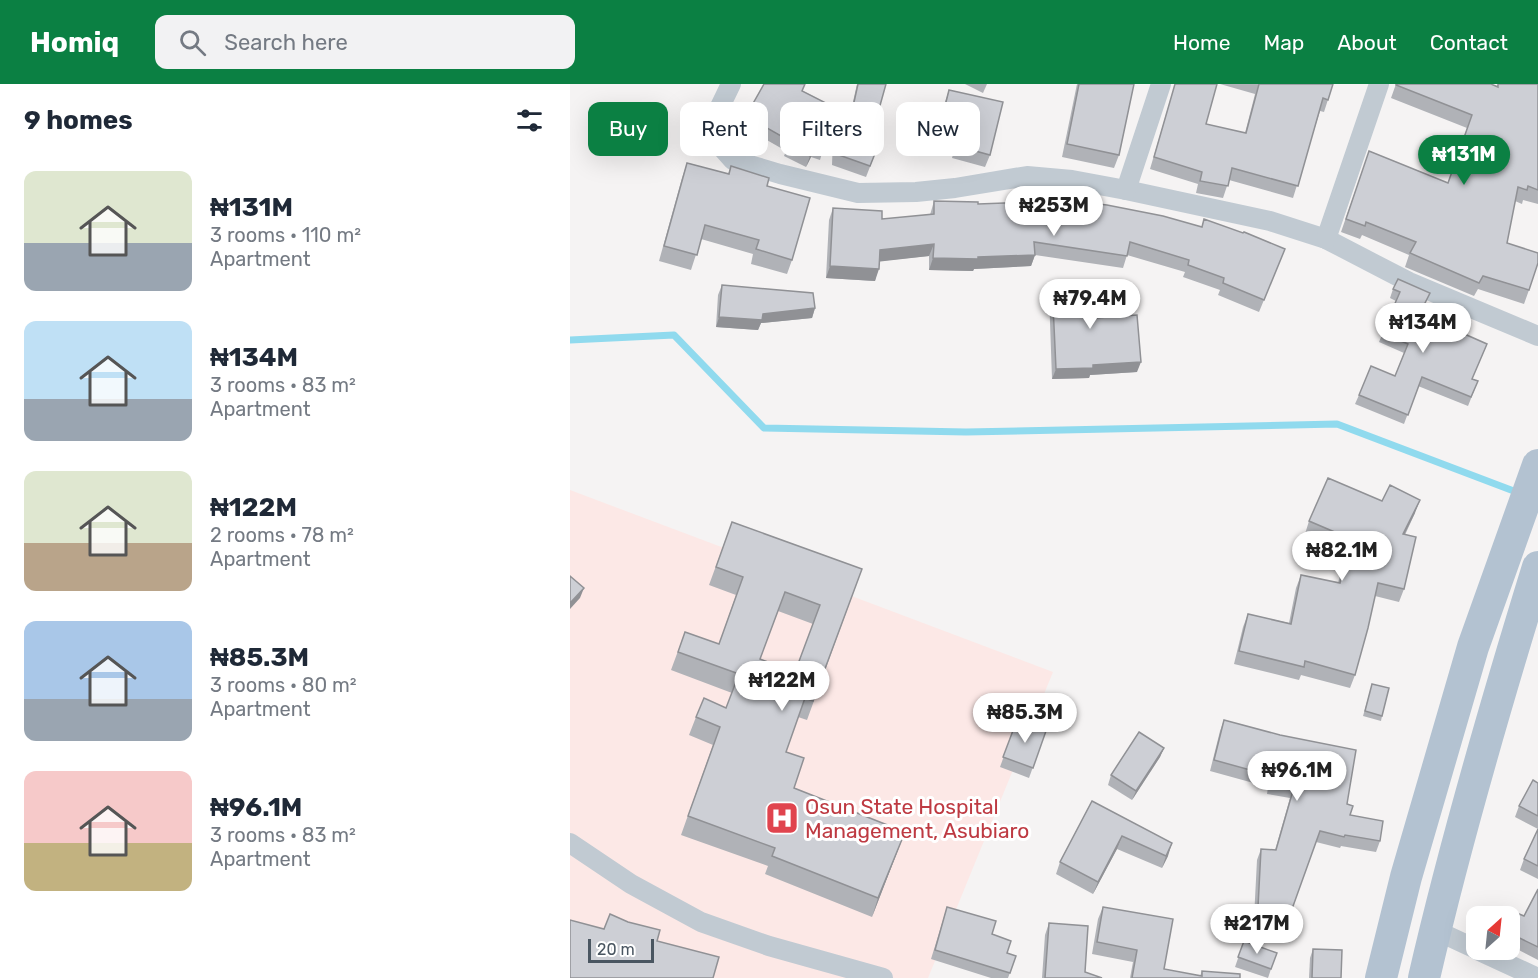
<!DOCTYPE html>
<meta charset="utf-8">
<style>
:root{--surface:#fff;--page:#f2f2f3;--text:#1f2937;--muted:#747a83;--accent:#0b8043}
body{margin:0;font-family:Rubik,sans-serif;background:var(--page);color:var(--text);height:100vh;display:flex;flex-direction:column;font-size:22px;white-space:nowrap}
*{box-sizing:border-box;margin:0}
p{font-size:20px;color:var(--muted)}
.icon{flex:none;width:33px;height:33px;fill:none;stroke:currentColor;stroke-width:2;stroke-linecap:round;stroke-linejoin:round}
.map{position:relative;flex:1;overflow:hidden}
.side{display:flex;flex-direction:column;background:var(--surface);width:570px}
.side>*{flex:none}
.banner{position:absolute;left:18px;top:18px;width:570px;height:54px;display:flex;gap:12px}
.needle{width:39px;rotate:27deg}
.buttons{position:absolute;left:896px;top:822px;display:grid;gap:12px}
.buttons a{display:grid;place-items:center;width:54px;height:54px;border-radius:12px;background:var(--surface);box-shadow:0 6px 24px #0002;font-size:30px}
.scale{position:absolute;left:18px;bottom:15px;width:66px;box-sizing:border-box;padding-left:6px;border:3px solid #4a5661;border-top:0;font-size:16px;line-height:21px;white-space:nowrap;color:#4a5661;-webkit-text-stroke:4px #fff;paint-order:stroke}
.price{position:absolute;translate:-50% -51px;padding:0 14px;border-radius:21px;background:#fff;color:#222;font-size:20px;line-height:39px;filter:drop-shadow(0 2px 3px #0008)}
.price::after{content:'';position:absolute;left:50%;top:36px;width:18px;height:14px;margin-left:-9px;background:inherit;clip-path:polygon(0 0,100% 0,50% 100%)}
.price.on{background:var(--accent);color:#fff}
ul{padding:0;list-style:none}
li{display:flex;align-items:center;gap:18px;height:150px;padding:0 24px}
li span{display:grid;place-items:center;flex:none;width:168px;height:120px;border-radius:12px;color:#555}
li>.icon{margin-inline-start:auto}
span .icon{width:72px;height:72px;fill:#fffc;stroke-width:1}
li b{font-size:26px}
h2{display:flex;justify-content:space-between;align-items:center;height:72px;padding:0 24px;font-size:26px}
.pill{padding:0 21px;border-radius:12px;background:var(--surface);box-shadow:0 6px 24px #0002;font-size:21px;line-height:54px}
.pill.on{background:var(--accent);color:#fff}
header{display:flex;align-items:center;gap:36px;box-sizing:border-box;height:84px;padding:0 30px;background:var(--accent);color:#fff}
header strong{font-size:28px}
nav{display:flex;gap:33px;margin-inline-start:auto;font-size:21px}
.search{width:420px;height:54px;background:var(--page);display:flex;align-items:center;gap:15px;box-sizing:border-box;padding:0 21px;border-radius:12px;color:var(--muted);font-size:22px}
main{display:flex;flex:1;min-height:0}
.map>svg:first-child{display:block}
.medical{fill:#fce8e6}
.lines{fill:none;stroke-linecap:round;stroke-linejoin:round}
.stream{stroke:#90daee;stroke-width:7}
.minor{stroke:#c1cad2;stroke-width:20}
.primary{stroke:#b3c2d1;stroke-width:32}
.wall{fill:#b0b2b7;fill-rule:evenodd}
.shaded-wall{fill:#909195}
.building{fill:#cdcfd5;stroke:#909195;stroke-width:1.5;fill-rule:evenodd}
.labels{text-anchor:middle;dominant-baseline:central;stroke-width:6;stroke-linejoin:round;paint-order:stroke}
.health-label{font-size:21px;fill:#be3a42;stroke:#fff;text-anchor:start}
</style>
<header>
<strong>Homiq</strong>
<div class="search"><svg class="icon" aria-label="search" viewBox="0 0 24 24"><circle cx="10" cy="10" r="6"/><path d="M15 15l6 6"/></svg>Search here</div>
<nav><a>Home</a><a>Map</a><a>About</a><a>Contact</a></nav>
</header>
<main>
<section class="side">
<h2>9 homes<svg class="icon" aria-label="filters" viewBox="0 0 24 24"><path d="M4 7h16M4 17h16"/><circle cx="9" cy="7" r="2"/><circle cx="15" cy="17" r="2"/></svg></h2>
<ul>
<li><span style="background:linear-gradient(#dfe7d0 60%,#9aa5b1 0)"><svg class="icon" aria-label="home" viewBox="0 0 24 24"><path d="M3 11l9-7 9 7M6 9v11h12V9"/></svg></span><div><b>₦131M</b><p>3 rooms · 110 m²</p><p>Apartment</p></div></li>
<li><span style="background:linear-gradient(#bfe0f5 65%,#9aa5b1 0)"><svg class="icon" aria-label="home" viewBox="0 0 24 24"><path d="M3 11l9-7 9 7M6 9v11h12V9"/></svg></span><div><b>₦134M</b><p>3 rooms · 83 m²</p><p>Apartment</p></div></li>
<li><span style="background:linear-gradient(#dfe7d0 60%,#b9a48a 0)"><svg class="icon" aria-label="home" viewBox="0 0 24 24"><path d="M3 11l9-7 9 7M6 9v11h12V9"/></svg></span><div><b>₦122M</b><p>2 rooms · 78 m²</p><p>Apartment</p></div></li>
<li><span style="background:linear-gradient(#a9c7e8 65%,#9aa5b1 0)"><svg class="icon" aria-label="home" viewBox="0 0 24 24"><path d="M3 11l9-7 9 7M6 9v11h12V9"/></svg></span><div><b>₦85.3M</b><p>3 rooms · 80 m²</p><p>Apartment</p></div></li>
<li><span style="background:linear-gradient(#f6c9c9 60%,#c2b280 0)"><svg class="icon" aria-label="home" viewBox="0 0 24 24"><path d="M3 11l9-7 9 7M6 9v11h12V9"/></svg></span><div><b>₦96.1M</b><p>3 rooms · 83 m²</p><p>Apartment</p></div></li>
</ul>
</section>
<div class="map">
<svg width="968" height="894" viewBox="0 0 968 894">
<rect width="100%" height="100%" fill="#f5f3f3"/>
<polygon class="medical" points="0,406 483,588 358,894 0,894"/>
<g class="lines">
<polyline class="stream" points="0,256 104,251 194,344 396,348 767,340 949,409"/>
<g class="minor">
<polyline points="161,0 145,33 145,46 147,58 163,76 210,90 288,109 346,108 385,104 457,92 502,96 556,106 700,137 756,155 839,198 968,252"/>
<polyline points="556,106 591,0"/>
<polyline points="756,155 809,0"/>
<polyline points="0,759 61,800 131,838 199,862 313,894"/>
<polyline points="865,846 906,865"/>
<polyline points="907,866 968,894"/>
</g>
<g class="primary">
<polyline points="811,894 836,793 903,563 968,381"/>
<path d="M854,894c32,-139 72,-275 114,-411"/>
</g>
</g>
<g class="wall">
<polygon points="287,0 316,0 304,43 307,45 304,55 310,57 296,93 262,81 263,53 257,52 250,76 241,73 236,83 214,72 216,67 172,42 176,32 233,7 280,31"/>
<polygon points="395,0 417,0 413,9"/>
<polygon points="507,0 564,0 549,71 544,84 492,73"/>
<polygon points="605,0 647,0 636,40 675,49 685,10 650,0 763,0 754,28 750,27 723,114 659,96 653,114 626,109 628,100 580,85"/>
<polygon points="826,0 927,3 928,0 968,0 968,120 953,116 952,120 945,117 937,159 959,206 954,220 908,205 904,212 835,183 839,171 792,151 790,155 771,148 799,67 878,99 897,44 821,14"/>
<polygon points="379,6 420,71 415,83 382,74 388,52 368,46 375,18"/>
<polygon points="117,79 158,90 161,82 197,102 222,176 217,190 181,180 183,170 131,155 121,186 89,177 112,94"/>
<polygon points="364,117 408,120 715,165 689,228 648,211 650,206 613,193 615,188 557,171 553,184 465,171 461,182 404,185 403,187 359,186 359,172 309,177 305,197 256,194 259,136 263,124 312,135 360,131"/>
<polygon points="482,199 525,234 567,288 520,291 519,294 482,295 479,209"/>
<polygon points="152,201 245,224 242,234 191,239 188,246 146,243 148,211"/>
<polygon points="823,205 856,218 852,228 865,237 917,260 902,295 908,297 898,322 848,302 834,340 785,320 789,311 825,292 834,269 809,258 826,217 820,214"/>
<polygon points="812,417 845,429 835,451 834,505 829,518 805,512 785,591 780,604 731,591 729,596 664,580 673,543 678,530 719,539 726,504 731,491 768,499 776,468 735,450 739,437"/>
<path d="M162,438l130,47 -55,151 -9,-3 -12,35 8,36 111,44 -33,85 -107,-43 3,-8 -87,-31 32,-90 -24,-10 7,-18 30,-9 6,-15 -61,-23 14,-38 34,12 17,-49 -27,-10zM208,527l35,13 -18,48 -35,-13z"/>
<polygon points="802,600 812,632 811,637 793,632"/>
<polygon points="447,636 476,647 459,694 430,683"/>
<polygon points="654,636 777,720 780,731 810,757 806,768 771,762 770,764 746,758 718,836 684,834 687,776 691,765 705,766 720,714 697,710 698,703 640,687 650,647"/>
<polygon points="594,664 590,673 562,716 538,701 541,691"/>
<polygon points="968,699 968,795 950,786 954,775 968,745 945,733 949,722"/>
<polygon points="522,717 598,772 592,784 547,765 523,810 486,790 490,778"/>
<polygon points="968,805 968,876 939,861 939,833 954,832"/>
<polygon points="377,823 422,850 437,869 446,872 438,894 421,894 361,875"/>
<polygon points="533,823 594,885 630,892 632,887 670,894 560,894 563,878 522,870 528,835"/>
<polygon points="479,839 515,888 532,894 472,894 475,851"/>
<polygon points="674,857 701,885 698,894 665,883"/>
<polygon points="743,865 771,894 739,894 740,874"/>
</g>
<g class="shaded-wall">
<polygon points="245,62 241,73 236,83 240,72"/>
<polygon points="364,160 359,172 306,178 310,166"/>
<polygon points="465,171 461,182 404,185 403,187 359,186 363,174"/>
<polygon points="260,182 309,185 305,197 256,194"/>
<polygon points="245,224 242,234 191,239 188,246 146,243 149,233"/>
<polygon points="571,278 567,288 520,291 519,294 482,295 486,285 523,281"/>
<polygon points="850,416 845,429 828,463 833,450"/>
<polygon points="14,504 10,514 0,525 0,519"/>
<polygon points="594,664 590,673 562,716 566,707"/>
<polygon points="335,748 328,766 302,833 308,814"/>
<polygon points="552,752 547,765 523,810 528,798"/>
<polygon points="602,759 598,772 592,784 596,772"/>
<polygon points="688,823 722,825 718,836 684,834"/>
</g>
<g class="building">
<polygon points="194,0 235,0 232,7 281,32 288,0 316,0 304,43 307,45 306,49 302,48 301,54 310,57 300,82 266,70 267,42 261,41 254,65 245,62 240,72 218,61 220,57 176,32"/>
<polygon points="509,0 564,0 549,71 497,60"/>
<polygon points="605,0 647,0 636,40 676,49 689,0 763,0 758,16 753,14 728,102 662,84 658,102 630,97 632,88 584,73"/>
<polygon points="826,0 921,0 928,3 928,0 968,0 968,106 958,102 957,106 948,103 937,159 968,169 968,179 959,206 913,192 909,199 840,169 846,158 796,138 795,142 776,135 799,67 878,99 902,31 826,1"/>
<polygon points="379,6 433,18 420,71 387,62 392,40 372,34"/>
<polygon points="117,79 159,90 161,82 199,94 197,102 240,114 222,176 186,165 189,156 135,141 127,171 94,162"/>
<polygon points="485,115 537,121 593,132 632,143 634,135 673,149 674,148 715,165 694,216 653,199 654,194 618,181 619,176 560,158 557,172 464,158 465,171 408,173 408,175 363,174 364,160 310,166 309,185 260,182 263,124 312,127 312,135 364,130 364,117 408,118 408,120 485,117"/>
<polygon points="828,195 860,209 851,227 866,234 865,237 917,260 902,295 908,297 901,313 852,293 838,331 789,311 801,282 825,292 838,260 812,249 830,208 823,205"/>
<polygon points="525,198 525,234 567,231 571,278 523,281 523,284 486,285 482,199"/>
<polygon points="152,201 243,209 245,224 193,230 192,236 149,233"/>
<polygon points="758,394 812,417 820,401 850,416 833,450 846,453 834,505 808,499 798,544 785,591 735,577 734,583 669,567 678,530 721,540 731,491 770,499 781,455 739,437"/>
<path d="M162,438l130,47 -49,132 -8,-3 -19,54 18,6 -10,30 111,44 -27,66 -106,-42 3,-8 -87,-32 32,-89 -24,-10 8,-19 22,10 13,-34 -61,-22 7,-20 34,12 24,-67 -27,-10zM215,508l35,13 -25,67 -35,-13z"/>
<polygon points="0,492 14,504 0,519"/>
<polygon points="802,600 819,604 812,632 795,627"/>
<polygon points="447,636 476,647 463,684 433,673"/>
<polygon points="654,636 710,651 786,666 777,720 783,722 780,731 813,737 810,757 775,751 774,753 750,747 722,825 688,823 691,765 706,766 724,703 701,699 702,692 644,676"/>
<polygon points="569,648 594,664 566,707 541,691"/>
<polygon points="963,696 968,699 968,732 949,722"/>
<polygon points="522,717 602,759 596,772 552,752 528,798 490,778"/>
<polygon points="968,745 968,782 954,775"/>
<polygon points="968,805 968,863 939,849 939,833 942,827 954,832"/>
<polygon points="377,823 426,837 422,850 441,857 437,869 446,872 440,889 365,866"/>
<polygon points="533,823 603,835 594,885 632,892 632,887 670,890 670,894 562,894 567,866 527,858"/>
<polygon points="40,830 58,838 90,846 87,857 149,873 143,894 0,894 0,836 34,845"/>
<polygon points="479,839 518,842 515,888 532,894 475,894"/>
<polygon points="674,857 707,869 701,885 668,873"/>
<polygon points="743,865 772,866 771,894 742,894"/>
</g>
<defs>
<g id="hospital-square" transform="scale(1.725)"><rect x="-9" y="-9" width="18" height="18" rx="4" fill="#e0444e" stroke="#fff"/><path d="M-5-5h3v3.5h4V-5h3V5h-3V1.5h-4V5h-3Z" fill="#fff"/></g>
</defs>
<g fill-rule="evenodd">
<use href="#hospital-square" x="212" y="734"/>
</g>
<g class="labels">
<g class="health-label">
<text x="235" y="722">Osun State Hospital<tspan x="235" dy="24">Management, Asubiaro</tspan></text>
</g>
</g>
</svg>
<div class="buttons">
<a><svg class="needle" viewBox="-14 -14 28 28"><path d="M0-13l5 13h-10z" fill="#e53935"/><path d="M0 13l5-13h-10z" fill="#747a83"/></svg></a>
</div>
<div class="scale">20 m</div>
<b class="price on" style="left:894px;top:102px">₦131M</b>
<b class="price" style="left:484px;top:153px">₦253M</b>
<b class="price" style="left:520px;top:246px">₦79.4M</b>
<b class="price" style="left:853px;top:270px">₦134M</b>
<b class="price" style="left:772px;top:498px">₦82.1M</b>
<b class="price" style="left:212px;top:628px">₦122M</b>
<b class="price" style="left:455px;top:660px">₦85.3M</b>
<b class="price" style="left:727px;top:718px">₦96.1M</b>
<b class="price" style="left:687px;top:871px">₦217M</b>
<div class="banner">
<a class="pill on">Buy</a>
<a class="pill">Rent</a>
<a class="pill">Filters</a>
<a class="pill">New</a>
</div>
</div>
</main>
